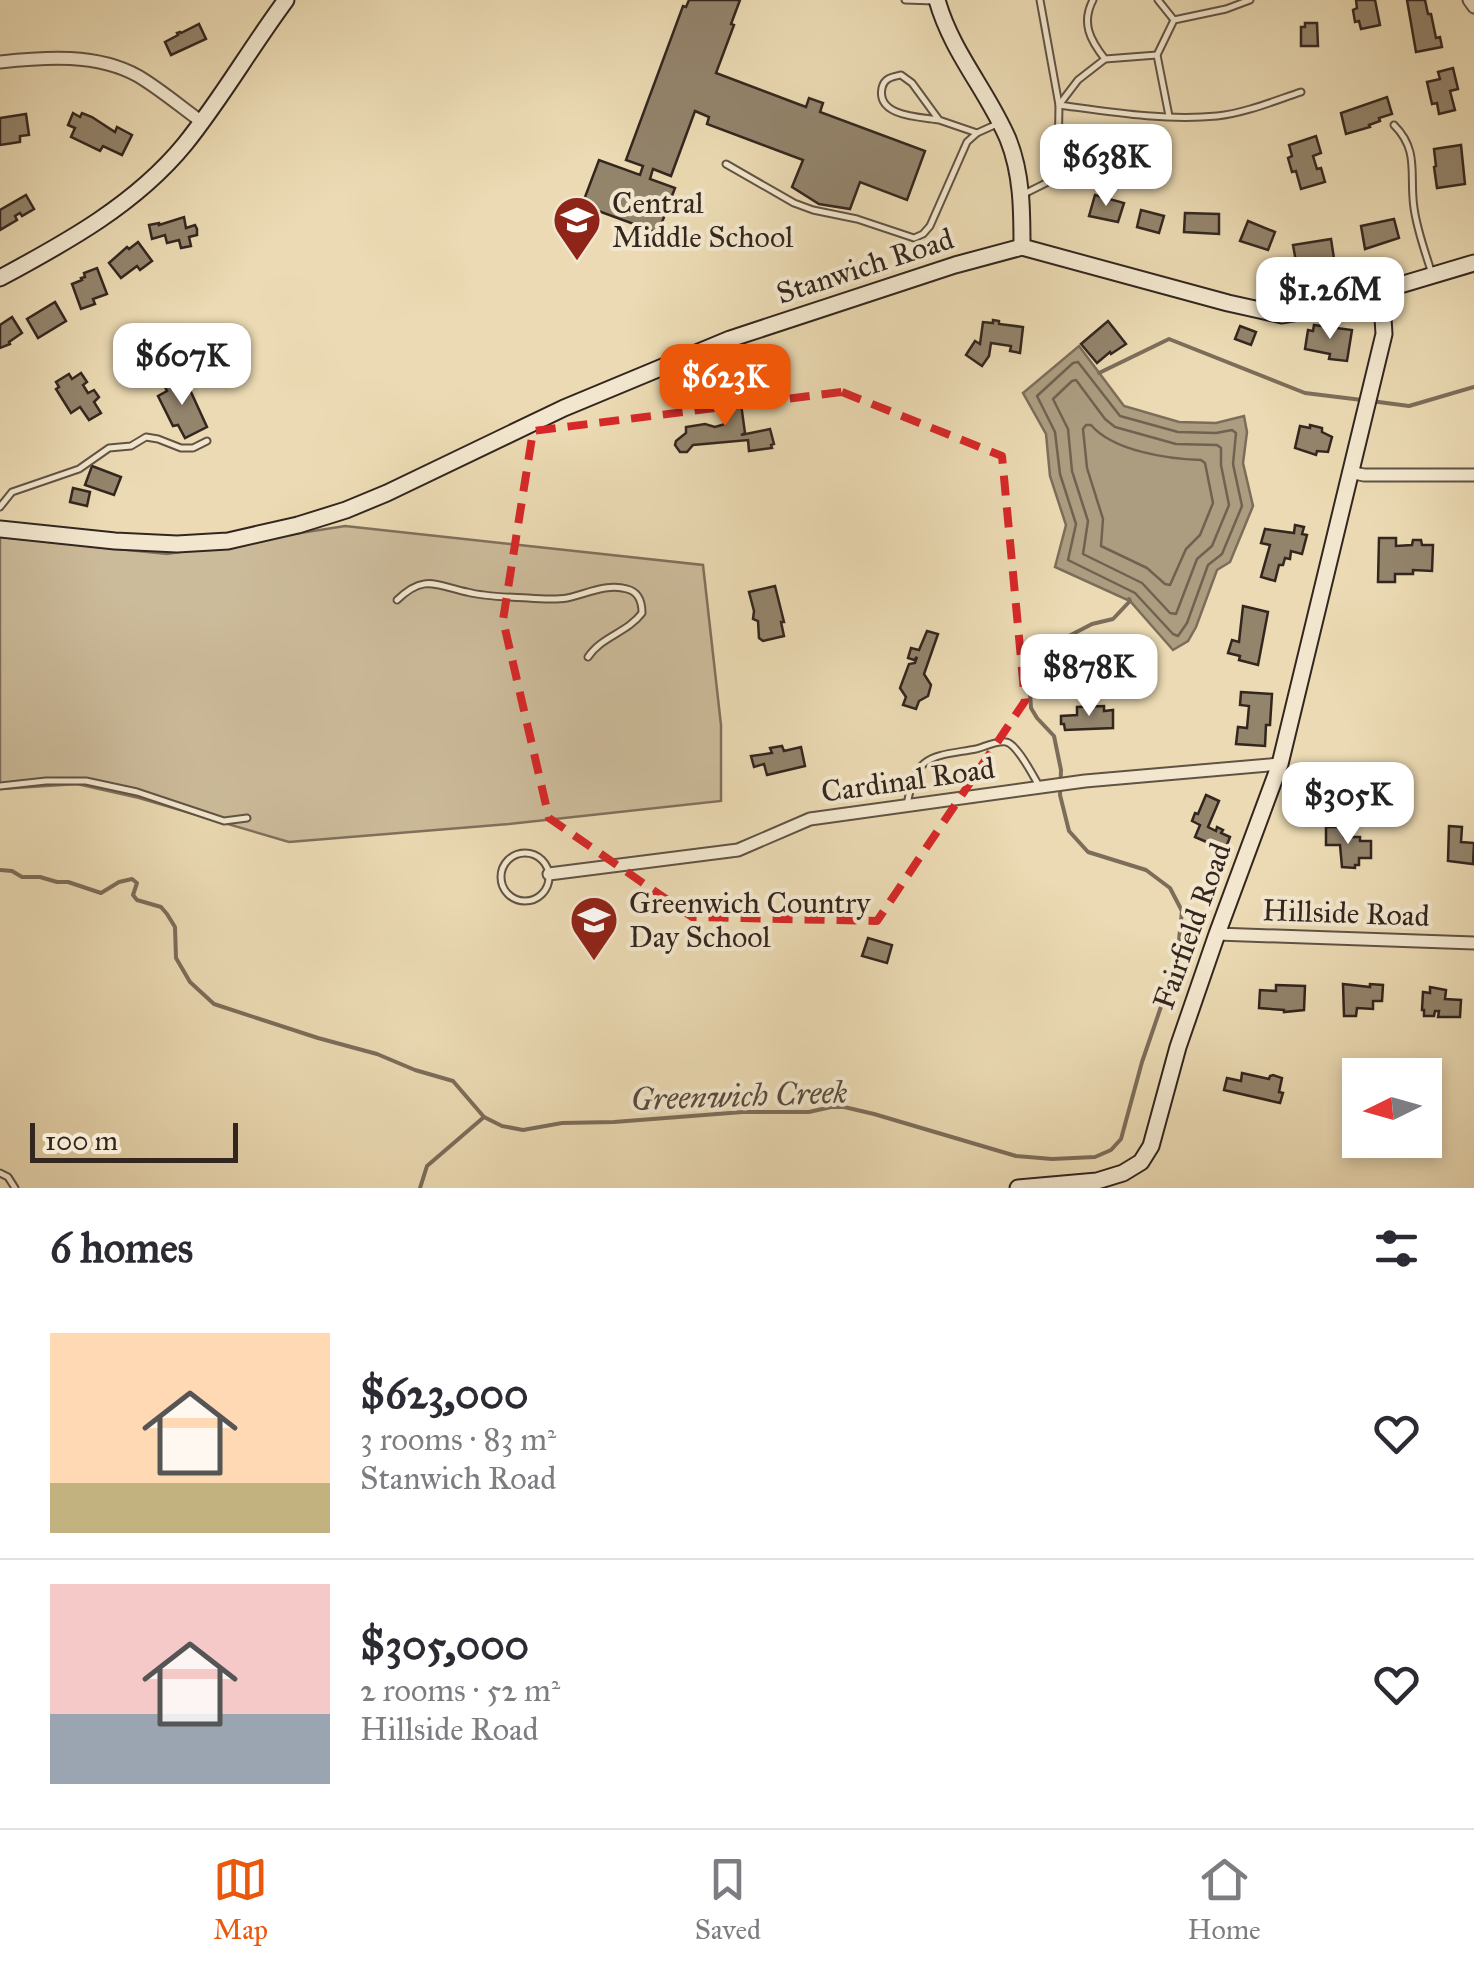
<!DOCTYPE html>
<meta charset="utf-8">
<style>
:root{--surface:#fff;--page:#f2f2f3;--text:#2b2b33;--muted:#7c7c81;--line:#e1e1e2;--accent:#ea580c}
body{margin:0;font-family:"IM FELL Great Primer",serif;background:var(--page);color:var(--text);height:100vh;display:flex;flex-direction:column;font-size:38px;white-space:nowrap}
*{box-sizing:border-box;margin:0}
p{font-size:32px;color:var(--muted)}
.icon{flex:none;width:55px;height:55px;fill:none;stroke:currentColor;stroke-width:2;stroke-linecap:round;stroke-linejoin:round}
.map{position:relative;height:1188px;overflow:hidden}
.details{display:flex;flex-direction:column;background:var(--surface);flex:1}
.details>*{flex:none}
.needle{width:65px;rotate:265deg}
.buttons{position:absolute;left:1342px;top:1058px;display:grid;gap:20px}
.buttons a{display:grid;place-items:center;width:100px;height:100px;border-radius:0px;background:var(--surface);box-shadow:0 5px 15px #0003;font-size:50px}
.scale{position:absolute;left:30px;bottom:25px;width:208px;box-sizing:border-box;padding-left:10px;border:5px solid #33261f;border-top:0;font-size:28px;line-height:35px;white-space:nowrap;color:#33261f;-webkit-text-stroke:8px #f2e7ce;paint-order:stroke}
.price{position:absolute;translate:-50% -85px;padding:0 22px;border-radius:20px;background:#fff;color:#222;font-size:32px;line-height:65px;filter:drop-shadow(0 2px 5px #0008)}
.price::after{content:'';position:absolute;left:50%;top:60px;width:30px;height:22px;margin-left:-15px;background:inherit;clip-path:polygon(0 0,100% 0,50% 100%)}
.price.on{background:var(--accent);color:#fff}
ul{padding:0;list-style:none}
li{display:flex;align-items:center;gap:30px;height:250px;padding:0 50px}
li+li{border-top:2px solid var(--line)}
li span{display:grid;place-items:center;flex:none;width:280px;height:200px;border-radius:0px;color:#555}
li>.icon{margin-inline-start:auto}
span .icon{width:120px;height:120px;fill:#fffc;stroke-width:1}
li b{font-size:42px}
h2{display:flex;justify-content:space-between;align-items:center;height:120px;padding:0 50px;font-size:42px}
.menu{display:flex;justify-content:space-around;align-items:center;height:140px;border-top:2px solid var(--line);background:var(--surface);font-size:28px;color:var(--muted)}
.menu a{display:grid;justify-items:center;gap:5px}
.menu .on{color:var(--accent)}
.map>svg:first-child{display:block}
.green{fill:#ccbb9a;stroke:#80705c;stroke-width:2.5}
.water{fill:#ac9d81;stroke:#7c6d5a;stroke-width:2.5}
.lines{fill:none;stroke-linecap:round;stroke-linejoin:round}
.shore{stroke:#706250;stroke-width:2.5}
.stream{stroke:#7c6d5a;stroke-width:4}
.building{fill:#93846c;stroke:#33261f;stroke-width:2.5}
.lane-casing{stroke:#615344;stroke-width:9}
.street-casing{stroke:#615344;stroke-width:15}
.secondary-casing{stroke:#33261f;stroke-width:19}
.lane{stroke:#f2e7ce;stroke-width:5}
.street{stroke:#f2e7ce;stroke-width:11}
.secondary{stroke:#f2e7ce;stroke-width:15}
.marked{fill:none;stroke:#d62828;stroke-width:8;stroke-dasharray:20 12;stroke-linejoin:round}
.labels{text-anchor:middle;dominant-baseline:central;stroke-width:8;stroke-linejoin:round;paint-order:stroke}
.poi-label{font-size:30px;fill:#33261f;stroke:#f2e7ce;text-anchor:start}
.street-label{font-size:30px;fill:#33261f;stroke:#f2e7ce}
.water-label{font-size:32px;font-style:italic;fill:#574a3c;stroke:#f2e7ce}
</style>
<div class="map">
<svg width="1474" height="1188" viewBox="0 0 1474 1188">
<rect width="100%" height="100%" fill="#ebdab3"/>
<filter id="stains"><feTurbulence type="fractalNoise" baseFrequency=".002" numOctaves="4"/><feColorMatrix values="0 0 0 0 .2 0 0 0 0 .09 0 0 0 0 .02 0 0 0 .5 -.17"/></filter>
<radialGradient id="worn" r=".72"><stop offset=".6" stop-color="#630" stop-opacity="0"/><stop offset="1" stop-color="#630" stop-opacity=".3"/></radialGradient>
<polygon class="green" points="345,526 703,565 721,725 721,801 509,824 289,842 139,798 77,784 0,789 0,537 167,554"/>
<polygon class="water" points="1079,346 1124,406 1179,422 1216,423 1244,416 1247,432 1243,463 1253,506 1230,562 1217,570 1196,627 1188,641 1173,650 1130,601 1055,567 1066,525 1050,476 1046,434 1023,393"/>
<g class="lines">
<g class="shore">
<polygon points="1078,362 1120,416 1178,432 1216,433 1232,430 1236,433 1233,464 1242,506 1222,554 1208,565 1187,623 1178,636 1173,634 1135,593 1068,560 1076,524 1060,474 1055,432 1037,396 1073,363"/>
<polygon points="1076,380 1105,419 1115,427 1176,444 1217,445 1221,448 1221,465 1229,505 1212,546 1197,559 1176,614 1170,613 1142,583 1083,554 1088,521 1072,471 1068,429 1053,399 1072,381"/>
<path d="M1086,425h5c22,26 77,34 110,35l4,3 8,40 -13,32 -14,14 -16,36 -5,-1 -18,-16 -46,-22 2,-27 -16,-51 -4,-39z"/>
</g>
<g class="stream">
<polyline points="1099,373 1169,339 1305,393 1362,400"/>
<polyline points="1371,401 1409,406 1474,387"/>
<polyline points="0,870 12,871 22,877 40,877 57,882 68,882 101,893 119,882 132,879 137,883 133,895 137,900 161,907 167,914 175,927 176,958 190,982 214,1004 318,1038 377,1054 415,1070 453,1081 484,1117 502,1126 523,1130 562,1123 614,1122 743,1112 809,1112 831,1107 844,1107 874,1114 1016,1156 1052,1159 1095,1157 1111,1150 1121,1139 1142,1062 1177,960 1182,911 1170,888 1146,870 1088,852 1069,831 1060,795 1061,770 1054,736 1037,718 1031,708 1030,692 1052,652 1067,637 1092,624 1113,619 1130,601 1129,599"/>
<polyline points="420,1188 427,1166 484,1117"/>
</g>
</g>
<g class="building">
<polygon points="689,0 740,0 731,24 734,25 716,73 806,107 809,98 823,103 820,112 925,151 907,200 860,182 850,209 819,204 792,187 803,160 707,124 709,117 695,111 671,176 653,169 650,179 675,188 658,233 582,205 599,160 640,175 643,166 626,160 683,6 686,7"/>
<polygon points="1356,0 1375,0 1380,25 1361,29 1359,21 1355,22 1353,10 1357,8"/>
<polygon points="1407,0 1425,0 1428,14 1431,14 1436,38 1440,37 1442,47 1416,52"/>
<polygon points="1305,23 1317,23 1318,46 1301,46 1301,27 1305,27"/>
<polygon points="199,24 206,39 171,55 165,42 178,35 177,33 180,32 181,33"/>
<polygon points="1453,68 1458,89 1450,91 1455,110 1439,114 1437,103 1432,104 1427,82 1440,79 1438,72"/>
<polygon points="1387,97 1392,114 1379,118 1380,121 1369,125 1370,127 1346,134 1341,113"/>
<polygon points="73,113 80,117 82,113 92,117 115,132 117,127 132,135 122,155 103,146 100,151 71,137 75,128 68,125"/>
<polygon points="26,114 29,135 20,136 20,142 0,145 0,118"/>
<polygon points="1316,136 1321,153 1313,156 1317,169 1321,168 1325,182 1301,189 1296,171 1292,172 1288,158 1292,156 1289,145"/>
<polygon points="1461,145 1465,184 1437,188 1434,167 1436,166 1434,149"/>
<polygon points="26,195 34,209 22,216 20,213 15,216 17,220 0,230 0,210"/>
<polygon points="1095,195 1124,203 1118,222 1089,216"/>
<polygon points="1141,210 1164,216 1159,233 1137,227"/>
<polygon points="1185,213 1219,214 1219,234 1184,232"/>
<polygon points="184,217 186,228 195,225 197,229 197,235 189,237 191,246 181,248 179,240 167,243 165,235 152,239 149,225 159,223 159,225"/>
<polygon points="1394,219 1399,238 1365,249 1361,226"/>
<polygon points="1248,221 1275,232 1268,250 1240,241"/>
<polygon points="1331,239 1335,265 1314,268 1314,264 1297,267 1293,245"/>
<polygon points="138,242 152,261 140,270 137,266 121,278 109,263 127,247 129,249"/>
<polygon points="97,268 107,294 93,299 95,304 81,309 72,284 82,280 81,278 85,277 84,273"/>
<polygon points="55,302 66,321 38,338 27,319"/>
<polygon points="12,317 22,333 9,342 10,344 0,348 0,325"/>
<polygon points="993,320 999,321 999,324 1023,327 1020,353 1010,351 1011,346 991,343 989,356 982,366 966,355 975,341 980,344 983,322 993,323"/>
<polygon points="1108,321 1126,344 1111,354 1110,352 1097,363 1081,344"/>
<polygon points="1314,325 1352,330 1347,361 1329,359 1330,354 1305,349 1308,330 1313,331"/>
<polygon points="1240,326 1256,332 1251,345 1235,339"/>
<polygon points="81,373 87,382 83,385 88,393 94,390 99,397 94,402 101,413 89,420 80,407 71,413 56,389 59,387 56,382 69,374 72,379"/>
<polygon points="175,377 179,384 184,382 191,392 207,427 185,438 178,425 173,426 158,396 167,391 163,383"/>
<polygon points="716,389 729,390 731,404 741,404 745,433 741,435 770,429 774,444 771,445 772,448 749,451 748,440 693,445 687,452 680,452 675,445 676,441 686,433 686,427 705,424 715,427 725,424 722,397 710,397 710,390"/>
<polygon points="1310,425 1322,428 1322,432 1332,437 1328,452 1317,451 1316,455 1295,448 1300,426 1310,428"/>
<polygon points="92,466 121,477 114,495 85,485"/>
<polygon points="73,488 90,492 87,506 70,502"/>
<polygon points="1295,525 1304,527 1302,534 1307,535 1302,554 1291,551 1290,559 1285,558 1283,565 1279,565 1275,581 1261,577 1270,545 1261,543 1265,529 1294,533"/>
<polygon points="1379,538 1396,538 1396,546 1412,545 1413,540 1421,540 1422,545 1433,545 1432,571 1413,570 1413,574 1395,574 1395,582 1378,582"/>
<polygon points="775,586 784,622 781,622 784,636 763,641 759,638 758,621 753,619 754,611 749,592"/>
<polygon points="1243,606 1268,612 1258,665 1239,660 1240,656 1228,653 1232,640 1239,642"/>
<polygon points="927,631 938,634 924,674 931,685 928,696 919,701 916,709 903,705 906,697 900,688 909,664 915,663 917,657 914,660 908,658 911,648 919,650"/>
<polygon points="1241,692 1272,694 1270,725 1266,725 1265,746 1236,744 1238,727 1247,728 1249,706 1240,705"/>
<polygon points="1104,706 1104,711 1113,710 1113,728 1065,730 1064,724 1061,724 1061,716 1077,715 1077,707"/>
<polygon points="782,746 784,751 801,747 805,766 767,775 764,764 754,767 751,756 772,753 770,748"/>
<polygon points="1206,795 1219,801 1208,827 1216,831 1217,827 1223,830 1221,833 1230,837 1225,850 1195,837 1200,825 1192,821 1195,813 1198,814"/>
<polygon points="1449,826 1462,827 1461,842 1474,843 1473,864 1448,861"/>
<polygon points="1326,827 1344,827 1344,837 1360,837 1360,841 1371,841 1371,858 1359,858 1359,865 1355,865 1355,868 1342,867 1340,845 1326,845"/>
<polygon points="868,938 892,945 887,963 862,956"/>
<polygon points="1343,984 1370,987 1370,984 1383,985 1382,1001 1373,1001 1373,1009 1357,1008 1356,1016 1344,1016"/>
<polygon points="1276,985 1305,986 1304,1010 1284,1012 1284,1010 1259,1008 1260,990 1276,991"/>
<polygon points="1430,987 1446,990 1445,999 1461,1000 1460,1017 1438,1017 1439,1011 1435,1011 1434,1016 1424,1016 1424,1010 1422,1010 1423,992 1430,993"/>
<polygon points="1242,1073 1269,1079 1270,1076 1273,1075 1282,1078 1279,1092 1283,1093 1280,1103 1224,1090 1227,1078 1241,1081"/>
</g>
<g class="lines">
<g class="lane-casing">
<g id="lane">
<polyline points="905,0 935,1"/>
<path d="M1040,0l19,105c52,7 106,16 158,11 28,-3 57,-15 84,-24"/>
<path d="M1093,0c-12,23 -3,40 12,59"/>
<polyline points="1158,0 1174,20"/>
<polyline points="1157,55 1169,116"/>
<path d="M939,120c-18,-3 -63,-3 -57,-32 2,-10 10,-11 19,-13l11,8 27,37 38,13"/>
<path d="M1394,125c26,26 15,50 20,83 3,22 11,43 17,63"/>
<polyline points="726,164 794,203 813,210 857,219 914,238 923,234 930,226 967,142 977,133 997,124"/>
<polyline points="1024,194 1048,182 1058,160 1059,105 1078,80 1105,59 1157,55 1174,20 1226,9 1250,0"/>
<polyline points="0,507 12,492 79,469 109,448 131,446 146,437 158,439 181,448 193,448 207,441"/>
<path d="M397,600c27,-26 38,-15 70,-8 19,5 41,5 61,6 13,1 27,2 39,0 19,-4 40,-15 60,-9 12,3 15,13 15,24 -15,20 -40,23 -54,44"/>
<polyline points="0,786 46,781 86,781 137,792 224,821 247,818"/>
<path d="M907,805c9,-52 24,-48 69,-56 8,-2 22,-9 30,-7 11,2 26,32 32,42"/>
<circle cx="525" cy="877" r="24"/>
<polyline points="0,1173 8,1177 15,1188"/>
</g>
</g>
<g class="street-casing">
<g id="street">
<polyline points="1469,0 1474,7"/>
<path d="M0,62c45,-5 97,-9 138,14 22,13 43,31 64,46"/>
<polyline points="1349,472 1364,475 1474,475"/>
<polyline points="549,874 738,850 810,819 1085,781 1280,764"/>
<polyline points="1217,934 1474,943"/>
</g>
</g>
<g class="secondary-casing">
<g id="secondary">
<path d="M937,0c15,53 50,90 71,139 14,35 14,71 14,108"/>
<path d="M0,278c67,-36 136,-74 185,-134 37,-46 66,-97 101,-144"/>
<polyline points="0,529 115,541 177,544 228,541 298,525 346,510 387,493 564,408 730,339 955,265 1022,247 1228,303 1282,315 1323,308 1474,263"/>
<polyline points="1018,1188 1097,1181 1123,1173 1141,1162 1151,1146 1178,1047 1217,934 1280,764 1384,334 1383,318 1378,291"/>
</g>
</g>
<use href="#lane" class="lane"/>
<use href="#street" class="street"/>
<use href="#secondary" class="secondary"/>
</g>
<path class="marked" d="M842,392l160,64 23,245 -148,220 -185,-4 -143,-99 -46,-198 30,-189z"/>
<defs>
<g id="school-pin" transform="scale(2.5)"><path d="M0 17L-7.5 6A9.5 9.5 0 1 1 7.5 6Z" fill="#8f2418" stroke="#f2e7ce"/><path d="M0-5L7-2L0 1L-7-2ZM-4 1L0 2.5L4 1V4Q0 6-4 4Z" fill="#fff"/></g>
</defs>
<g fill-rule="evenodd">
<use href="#school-pin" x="577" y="220"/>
<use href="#school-pin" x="594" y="920"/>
</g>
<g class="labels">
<g class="poi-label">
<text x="612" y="203">Central<tspan x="612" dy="34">Middle School</tspan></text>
<text x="629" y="903">Greenwich Country<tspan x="629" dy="34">Day School</tspan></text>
</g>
<g class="street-label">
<text transform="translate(865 266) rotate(-18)">Stanwich Road</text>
<text transform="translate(908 780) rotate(-8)">Cardinal Road</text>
<text transform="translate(1346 913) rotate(2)">Hillside Road</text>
<text transform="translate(1192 926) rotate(-70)">Fairfield Road</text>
</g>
<g class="water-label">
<text transform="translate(739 1096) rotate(-2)">Greenwich Creek</text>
</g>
</g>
<rect width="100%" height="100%" filter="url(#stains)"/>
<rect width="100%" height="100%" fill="url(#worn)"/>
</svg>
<div class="buttons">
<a><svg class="needle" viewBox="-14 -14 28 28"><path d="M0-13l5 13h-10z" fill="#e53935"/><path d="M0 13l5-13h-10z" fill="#7c7c81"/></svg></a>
</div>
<div class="scale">100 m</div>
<b class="price" style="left:1106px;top:209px">$638K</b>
<b class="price" style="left:1330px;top:342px">$1.26M</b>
<b class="price" style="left:182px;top:408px">$607K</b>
<b class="price on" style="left:725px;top:429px">$623K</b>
<b class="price" style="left:1089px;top:719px">$878K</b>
<b class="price" style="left:1348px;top:847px">$305K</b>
</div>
<section class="details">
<h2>6 homes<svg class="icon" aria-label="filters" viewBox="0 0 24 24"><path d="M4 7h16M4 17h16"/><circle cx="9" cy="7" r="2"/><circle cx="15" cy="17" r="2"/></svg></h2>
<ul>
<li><span style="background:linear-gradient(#ffd9b3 75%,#c2b280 0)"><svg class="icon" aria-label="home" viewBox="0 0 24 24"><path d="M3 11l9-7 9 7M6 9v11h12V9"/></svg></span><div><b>$623,000</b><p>3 rooms · 83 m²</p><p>Stanwich Road</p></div><svg class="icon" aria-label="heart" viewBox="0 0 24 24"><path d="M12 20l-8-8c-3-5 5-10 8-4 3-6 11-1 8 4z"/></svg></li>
<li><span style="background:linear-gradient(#f6c9c9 65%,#9aa5b1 0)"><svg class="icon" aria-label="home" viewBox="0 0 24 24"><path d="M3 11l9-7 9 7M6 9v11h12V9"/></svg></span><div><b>$305,000</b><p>2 rooms · 52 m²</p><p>Hillside Road</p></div><svg class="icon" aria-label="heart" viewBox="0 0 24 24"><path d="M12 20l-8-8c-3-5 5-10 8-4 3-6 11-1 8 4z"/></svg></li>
</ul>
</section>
<nav class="menu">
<a class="on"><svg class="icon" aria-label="map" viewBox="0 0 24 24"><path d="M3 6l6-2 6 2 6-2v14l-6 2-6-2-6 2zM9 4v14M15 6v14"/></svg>Map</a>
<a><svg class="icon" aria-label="saved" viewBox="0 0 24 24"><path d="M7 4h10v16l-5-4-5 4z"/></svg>Saved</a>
<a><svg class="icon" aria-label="home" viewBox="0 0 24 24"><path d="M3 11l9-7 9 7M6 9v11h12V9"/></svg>Home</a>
</nav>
